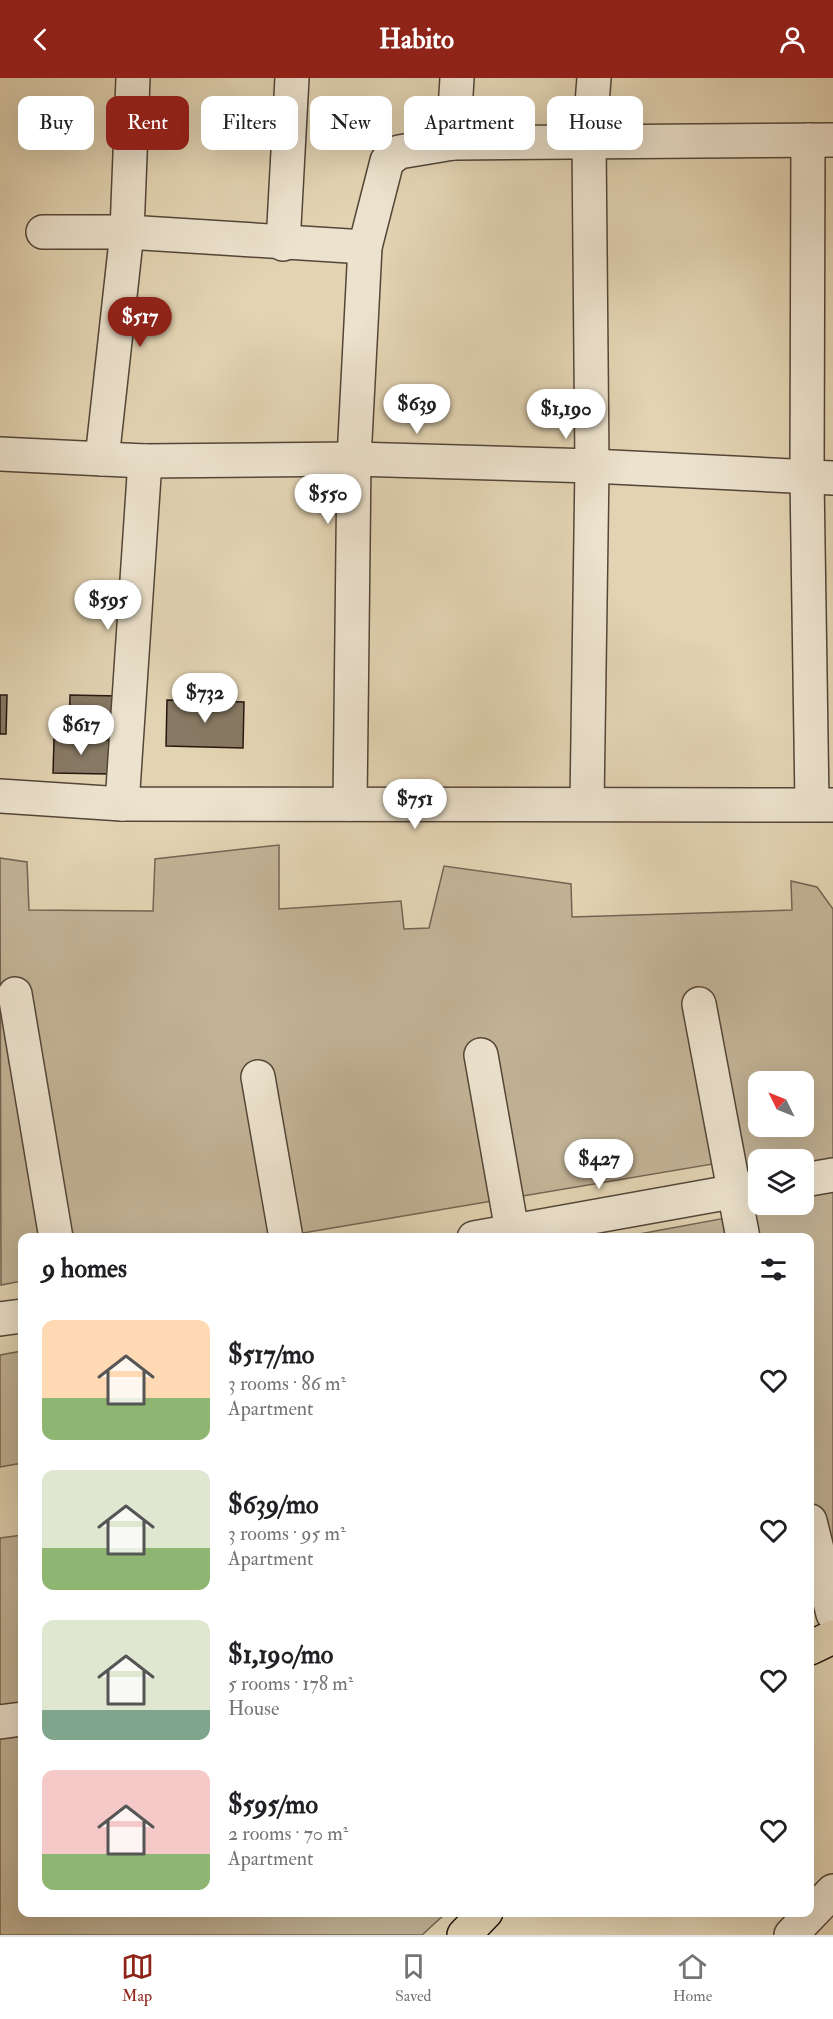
<!DOCTYPE html>
<meta charset="utf-8">
<style>
:root{--surface:#fff;--page:#f6f6f6;--text:#202124;--muted:#757577;--line:#e0e0e0;--accent:#8f2418}
body{margin:0;font-family:"IM FELL Double Pica",serif;background:var(--page);color:var(--text);height:100vh;display:flex;flex-direction:column;font-size:22px;white-space:nowrap}
*{box-sizing:border-box;margin:0}
p{font-size:20px;color:var(--muted)}
.icon{flex:none;width:33px;height:33px;fill:none;stroke:currentColor;stroke-width:2;stroke-linecap:round;stroke-linejoin:round}
.map{position:relative;flex:1;overflow:hidden}
.panel{position:absolute;left:18px;top:1155px;width:796px;height:684px;display:flex;flex-direction:column;background:var(--surface);border-radius:12px;box-shadow:0 6px 24px #0002}
.panel>*{flex:none}
.hud{position:absolute;left:18px;top:18px;width:798px;height:54px;display:flex;gap:12px}
.needle{width:39px;rotate:313deg}
.tools{position:absolute;left:748px;top:993px;display:grid;gap:12px}
.tools a{display:grid;place-items:center;width:66px;height:66px;border-radius:12px;background:var(--surface);box-shadow:0 6px 24px #0002;font-size:30px}
.price{position:absolute;translate:-50% -51px;padding:0 14px;border-radius:21px;background:#fff;color:#222;font-size:20px;line-height:39px;filter:drop-shadow(0 2px 3px #0008)}
.price::after{content:'';position:absolute;left:50%;top:36px;width:18px;height:14px;margin-left:-9px;background:inherit;clip-path:polygon(0 0,100% 0,50% 100%)}
.price.selected{background:var(--accent);color:#fff}
ul{padding:0;list-style:none}
li{display:flex;align-items:center;gap:18px;height:150px;padding:0 24px}
li span{display:grid;place-items:center;flex:none;width:168px;height:120px;border-radius:12px;color:#555}
li>.icon{margin-inline-start:auto}
span .icon{width:72px;height:72px;fill:#fffc;stroke-width:1}
li b{font-size:26px}
h2{display:flex;justify-content:space-between;align-items:center;height:72px;padding:0 24px;font-size:26px}
.tag{padding:0 21px;border-radius:12px;background:var(--surface);box-shadow:0 6px 24px #0002;font-size:21px;line-height:54px}
.tag.selected{background:var(--accent);color:#fff}
header{display:flex;justify-content:space-between;align-items:center;height:78px;padding:0 24px;background:var(--accent);color:#fff;font-size:27px;font-weight:700}
.tab-bar{display:flex;justify-content:space-around;align-items:center;height:84px;border-top:2px solid var(--line);background:var(--surface);font-size:16px;color:var(--muted)}
.tab-bar a{display:grid;justify-items:center;gap:3px}
.tab-bar .selected{color:var(--accent)}
.map>svg:first-child{display:block}
.green{fill:#c2b396;stroke:#746553;stroke-width:1.5;fill-rule:evenodd}
.building{fill:#877964;stroke:#251710;stroke-width:1.5}
.lines{fill:none;stroke-linecap:round;stroke-linejoin:round}
.minor-casing{stroke:#544638;stroke-width:36}
.major-casing{stroke:#251710;stroke-width:36}
.minor{stroke:#ece2cd;stroke-width:33}
.major{stroke:#e2d3b2;stroke-width:33}
</style>
<header><svg class="icon" aria-label="back" viewBox="0 0 24 24"><path d="M15 5l-7 7 7 7"/></svg>Habito<svg class="icon" aria-label="person" viewBox="0 0 24 24"><circle cx="12" cy="8" r="4"/><path d="M4 21q1-7 8-7t8 7"/></svg></header>
<div class="map">
<svg width="833" height="1857" viewBox="0 0 833 1857">
<rect width="100%" height="100%" fill="#e2d3b2"/>
<filter id="stains"><feTurbulence type="fractalNoise" baseFrequency=".00333" numOctaves="4"/><feColorMatrix values="0 0 0 0 .2 0 0 0 0 .09 0 0 0 0 .02 0 0 0 .5 -.17"/></filter>
<radialGradient id="worn" r=".72"><stop offset=".6" stop-color="#630" stop-opacity="0"/><stop offset="1" stop-color="#630" stop-opacity=".3"/></radialGradient>
<g class="green">
<path d="M279,767v64l122,-8 3,28 25,-1 15,-62 127,18 1,33 220,-7 -1,-29 26,6 16,22v686l-23,8v-365l-187,-1 114,-21 -7,-55 -451,76 -257,1v43l-21,4 -1,-427 27,4 2,48 124,1 2,-52zM759,1004h45v44h-45zM759,1082h45v44h-45z"/>
<polygon points="22,1273 22,1385 0,1389 0,1277"/>
<polygon points="22,1457 22,1834 446,1835 422,1857 0,1857 0,1460"/>
</g>
<g class="building">
<polygon points="0,617 7,617 6,656 0,656"/>
<polygon points="70,617 118,618 117,660 69,659"/>
<polygon points="167,622 244,624 243,670 166,668"/>
<polygon points="54,661 109,662 108,696 53,695"/>
</g>
<g class="lines">
<g class="minor-casing">
<g id="minor">
<polyline points="808,62 807,400 812,726"/>
<polyline points="453,65 457,0"/>
<polyline points="43,154 127,154 365,169"/>
<polyline points="283,166 292,0"/>
<polyline points="0,376 145,383 354,381 592,388 833,400"/>
<polyline points="102,381 127,154 133,0"/>
<polyline points="0,718 122,726 833,727"/>
<polyline points="122,726 145,383"/>
<polyline points="350,726 354,381 365,169 387,83 399,74 453,65 833,62"/>
<polyline points="587,726 592,388 589,64 594,0"/>
<polyline points="15,916 56,1160"/>
<polyline points="699,926 743,1160"/>
<polyline points="481,977 512,1153"/>
<polyline points="258,999 286,1160"/>
<polyline points="804,1102 833,1097"/>
<polyline points="474,1160 759,1109"/>
<polyline points="0,1241 22,1238"/>
<polyline points="810,1443 833,1536"/>
<polyline points="0,1644 22,1641"/>
<polyline points="791,1857 833,1813"/>
</g>
</g>
<g class="major-casing">
<g id="major">
<polyline points="810,1570 833,1559"/>
<polyline points="464,1857 486,1834"/>
</g>
</g>
<use href="#minor" class="minor"/>
<use href="#major" class="major"/>
</g>
<rect width="100%" height="100%" filter="url(#stains)"/>
<rect width="100%" height="100%" fill="url(#worn)"/>
</svg>
<div class="tools">
<a><svg class="needle" viewBox="-14 -14 28 28"><path d="M0-13l5 13h-10z" fill="#e53935"/><path d="M0 13l5-13h-10z" fill="#757577"/></svg></a>
<a><svg class="icon" aria-label="layers" viewBox="0 0 24 24"><path d="M12 4l9 5-9 5-9-5zM3 14l9 5 9-5"/></svg></a>
</div>
<b class="price selected" style="left:140px;top:270px">$517</b>
<b class="price" style="left:417px;top:357px">$639</b>
<b class="price" style="left:566px;top:362px">$1,190</b>
<b class="price" style="left:328px;top:447px">$550</b>
<b class="price" style="left:108px;top:553px">$595</b>
<b class="price" style="left:205px;top:646px">$732</b>
<b class="price" style="left:81px;top:678px">$617</b>
<b class="price" style="left:415px;top:752px">$751</b>
<b class="price" style="left:599px;top:1112px">$427</b>
<div class="hud">
<a class="tag">Buy</a>
<a class="tag selected">Rent</a>
<a class="tag">Filters</a>
<a class="tag">New</a>
<a class="tag">Apartment</a>
<a class="tag">House</a>
</div>
<section class="panel">
<h2>9 homes<svg class="icon" aria-label="filters" viewBox="0 0 24 24"><path d="M4 7h16M4 17h16"/><circle cx="9" cy="7" r="2"/><circle cx="15" cy="17" r="2"/></svg></h2>
<ul>
<li><span style="background:linear-gradient(#ffd9b3 65%,#8fb573 0)"><svg class="icon" aria-label="home" viewBox="0 0 24 24"><path d="M3 11l9-7 9 7M6 9v11h12V9"/></svg></span><div><b>$517/mo</b><p>3 rooms · 86 m²</p><p>Apartment</p></div><svg class="icon" aria-label="heart" viewBox="0 0 24 24"><path d="M12 20l-8-8c-3-5 5-10 8-4 3-6 11-1 8 4z"/></svg></li>
<li><span style="background:linear-gradient(#dfe7d0 65%,#8fb573 0)"><svg class="icon" aria-label="home" viewBox="0 0 24 24"><path d="M3 11l9-7 9 7M6 9v11h12V9"/></svg></span><div><b>$639/mo</b><p>3 rooms · 95 m²</p><p>Apartment</p></div><svg class="icon" aria-label="heart" viewBox="0 0 24 24"><path d="M12 20l-8-8c-3-5 5-10 8-4 3-6 11-1 8 4z"/></svg></li>
<li><span style="background:linear-gradient(#dfe7d0 75%,#7fa58c 0)"><svg class="icon" aria-label="home" viewBox="0 0 24 24"><path d="M3 11l9-7 9 7M6 9v11h12V9"/></svg></span><div><b>$1,190/mo</b><p>5 rooms · 178 m²</p><p>House</p></div><svg class="icon" aria-label="heart" viewBox="0 0 24 24"><path d="M12 20l-8-8c-3-5 5-10 8-4 3-6 11-1 8 4z"/></svg></li>
<li><span style="background:linear-gradient(#f6c9c9 70%,#8fb573 0)"><svg class="icon" aria-label="home" viewBox="0 0 24 24"><path d="M3 11l9-7 9 7M6 9v11h12V9"/></svg></span><div><b>$595/mo</b><p>2 rooms · 70 m²</p><p>Apartment</p></div><svg class="icon" aria-label="heart" viewBox="0 0 24 24"><path d="M12 20l-8-8c-3-5 5-10 8-4 3-6 11-1 8 4z"/></svg></li>
</ul>
</section>
</div>
<nav class="tab-bar">
<a class="selected"><svg class="icon" aria-label="map" viewBox="0 0 24 24"><path d="M3 6l6-2 6 2 6-2v14l-6 2-6-2-6 2zM9 4v14M15 6v14"/></svg>Map</a>
<a><svg class="icon" aria-label="saved" viewBox="0 0 24 24"><path d="M7 4h10v16l-5-4-5 4z"/></svg>Saved</a>
<a><svg class="icon" aria-label="home" viewBox="0 0 24 24"><path d="M3 11l9-7 9 7M6 9v11h12V9"/></svg>Home</a>
</nav>
